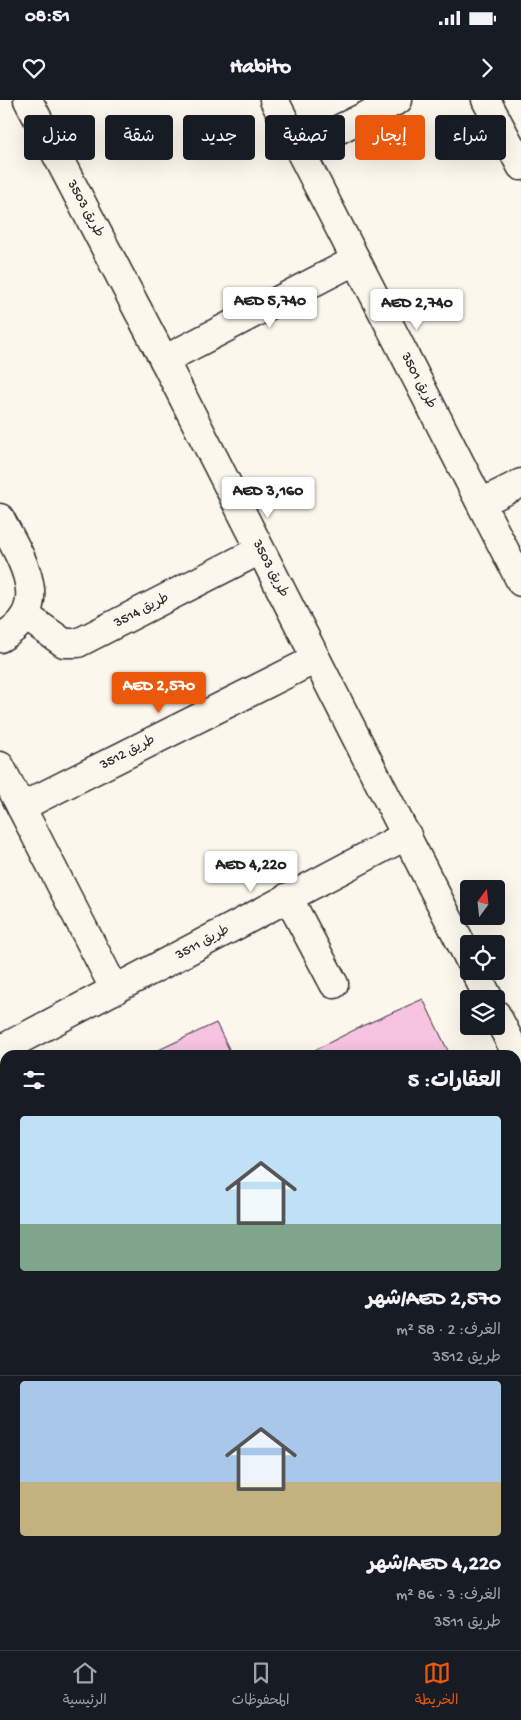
<!DOCTYPE html>
<html lang="ar">
<meta charset="utf-8">
<style>
:root{--surface:#171b24;--page:#242831;--text:#f1f3f6;--muted:#9ea1a6;--line:#363941;--accent:#ea580c}
body{margin:0;font-family:"Gochi Hand","Playpen Sans Arabic",sans-serif;background:var(--page);color:var(--text);direction:rtl;height:100vh;display:flex;flex-direction:column;font-size:19px;white-space:nowrap}
*{box-sizing:border-box;margin:0}
p{font-size:16px;color:var(--muted)}
.icon{flex:none;width:28px;height:28px;fill:none;stroke:currentColor;stroke-width:2;stroke-linecap:round;stroke-linejoin:round}
.map{position:relative;flex:1;overflow:hidden;direction:ltr}
.drawer{position:absolute;left:0px;top:950px;width:521px;height:600px;display:flex;flex-direction:column;background:var(--surface);border-radius:15px 15px 0 0;box-shadow:0 5px 20px #0002;direction:rtl}
.drawer>*{flex:none}
.guide{position:absolute;left:15px;top:15px;width:491px;height:45px;direction:rtl;display:flex;gap:10px}
.needle{width:32px;rotate:15deg}
.controls{position:absolute;left:460px;top:780px;display:grid;gap:10px}
.controls a{display:grid;place-items:center;width:45px;height:45px;border-radius:5px;background:var(--surface);box-shadow:0 5px 20px #0002;font-size:25px}
.price{position:absolute;translate:-50% -42px;padding:0 11px;border-radius:5px;background:#fff;color:#222;font-size:16px;line-height:32px;filter:drop-shadow(0 1px 2px #0008)}
.price::after{content:'';position:absolute;left:50%;top:30px;width:15px;height:11px;margin-left:-8px;background:inherit;clip-path:polygon(0 0,100% 0,50% 100%)}
.price.current{background:var(--accent);color:#fff}
ul{padding:0;list-style:none}
li{display:grid;align-content:center;gap:10px;height:265px;padding:0 20px}
li+li{border-top:1px solid var(--line)}
li span{display:grid;place-items:center;height:155px;border-radius:5px;color:#555}
li>.icon{margin-inline-start:auto}
span .icon{width:90px;height:90px;fill:#fffc;stroke-width:1}
li b{font-size:21px}
h2{display:flex;justify-content:space-between;align-items:center;height:60px;padding:0 20px;font-size:21px}
.tag{padding:0 18px;border-radius:5px;background:var(--surface);box-shadow:0 5px 20px #0002;font-size:18px;line-height:45px}
.tag.current{background:var(--accent);color:#fff}
.status{display:flex;justify-content:space-between;align-items:center;height:35px;padding:0 25px;background:var(--surface);direction:ltr}
.status svg{height:14px;fill:currentColor}
header{display:flex;justify-content:space-between;align-items:center;height:65px;padding:0 20px;background:var(--surface);font-size:22px;font-weight:800}
.tabs{display:flex;justify-content:space-around;align-items:center;height:70px;border-top:1px solid var(--line);background:var(--surface);font-size:14px;color:var(--muted)}
.tabs a{display:grid;justify-items:center;gap:2px}
.tabs .current{color:var(--accent)}
.map>svg:first-child{display:block}
.building{fill:#f6c3e1;stroke:#2b2b2b}
.lines{fill:none;stroke-linecap:round;stroke-linejoin:round}
.minor-casing{stroke:#2b2b2b;stroke-width:31}
.major-casing{stroke:#2b2b2b;stroke-width:31}
.path{stroke:#2b2b2b;stroke-width:3;stroke-dasharray:4 4;stroke-linecap:butt}
.minor{stroke:#fbf7ec;stroke-width:28}
.major{stroke:#fedbac;stroke-width:28}
.labels{text-anchor:middle;dominant-baseline:central;stroke-width:4;stroke-linejoin:round;paint-order:stroke}
.street-label{font-size:14px;fill:#2b2b2b;stroke:#fbf7ec}
</style>
<div class="status"><b>08:51</b><svg viewBox="0 0 49 12"><path d="M0 12V9h3v3zM5 12V6h3v6zM10 12V3h3v9zM15 12V0h3v12zM26 1h20v11H26zM47 4h2v5h-2z"/></svg></div>
<header><svg class="icon" aria-label="forward" viewBox="0 0 24 24"><path d="M9 5l7 7-7 7"/></svg>Habito<svg class="icon" aria-label="heart" viewBox="0 0 24 24"><path d="M12 20l-8-8c-3-5 5-10 8-4 3-6 11-1 8 4z"/></svg></header>
<div class="map">
<svg width="521" height="1550" viewBox="0 0 521 1550">
<rect width="100%" height="100%" fill="#fbf7ec"/>
<filter id="ink" filterUnits="userSpaceOnUse"><feTurbulence type="fractalNoise" baseFrequency=".02" numOctaves="2"/><feDisplacementMap in="SourceGraphic" scale="10" xChannelSelector="R" yChannelSelector="G"/><feConvolveMatrix kernelMatrix="1 2 1 2 8 2 1 2 1" color-interpolation-filters="sRGB"/></filter>
<g filter="url(#ink)">
<g class="building">
<polygon points="423,899 450,955 305,955 362,926"/>
<polygon points="216,923 232,955 148,955"/>
</g>
<g class="lines">
<g class="minor-casing">
<g id="minor">
<polyline points="28,0 164,260 469,859"/>
<polyline points="274,0 521,482"/>
<polyline points="486,0 521,66"/>
<polyline points="299,49 398,0"/>
<polyline points="164,260 356,160"/>
<polyline points="481,403 521,383"/>
<path d="M0,418c21,41 56,90 0,120"/>
<polyline points="26,516 64,543 78,543 260,450"/>
<polyline points="0,666 115,890"/>
<polyline points="21,707 316,559"/>
<polyline points="288,797 334,884"/>
<polyline points="475,871 489,899"/>
<polyline points="496,914 521,963"/>
<polyline points="0,950 407,735"/>
<polyline points="516,1137 521,1134"/>
<polyline points="516,1422 521,1431"/>
<polyline points="210,1545 213,1550"/>
<polyline points="519,1550 521,1549"/>
</g>
</g>
<g class="major-casing">
<g id="major">
<polyline points="0,1294 5,1304"/>
<polyline points="0,1393 5,1403"/>
<polyline points="78,1545 81,1550"/>
<polyline points="131,1545 134,1550"/>
</g>
</g>
<g class="path">
<polyline points="0,1225 5,1234"/>
<polyline points="0,1474 5,1473"/>
<polyline points="165,1545 167,1550"/>
</g>
<use href="#minor" class="minor"/>
<use href="#major" class="major"/>
</g>
</g>
<g class="labels">
<g class="street-label">
<text transform="translate(85 109) rotate(62)">طريق 3503</text>
<text transform="translate(418 281) rotate(63)">طريق 3501</text>
<text transform="translate(270 469) rotate(63)">طريق 3503</text>
<text transform="translate(142 511) rotate(-27)">طريق 3514</text>
<text transform="translate(128 653) rotate(-27)">طريق 3512</text>
<text transform="translate(203 843) rotate(-28)">طريق 3511</text>
</g>
</g>
</svg>
<div class="controls">
<a><svg class="needle" viewBox="-14 -14 28 28"><path d="M0-13l5 13h-10z" fill="#e53935"/><path d="M0 13l5-13h-10z" fill="#9ea1a6"/></svg></a>
<a><svg class="icon" aria-label="locate" viewBox="0 0 24 24"><circle cx="12" cy="12" r="6"/><path d="M12 2v4M12 18v4M2 12h4M18 12h4"/></svg></a>
<a><svg class="icon" aria-label="layers" viewBox="0 0 24 24"><path d="M12 4l9 5-9 5-9-5zM3 14l9 5 9-5"/></svg></a>
</div>
<b class="price" style="left:270px;top:229px">AED 5,740</b>
<b class="price" style="left:417px;top:231px">AED 2,740</b>
<b class="price" style="left:268px;top:419px">AED 3,160</b>
<b class="price current" style="left:159px;top:614px">AED 2,570</b>
<b class="price" style="left:251px;top:793px">AED 4,220</b>
<div class="guide">
<a class="tag">شراء</a>
<a class="tag current">إيجار</a>
<a class="tag">تصفية</a>
<a class="tag">جديد</a>
<a class="tag">شقة</a>
<a class="tag">منزل</a>
</div>
<section class="drawer">
<h2>العقارات: 5<svg class="icon" aria-label="filters" viewBox="0 0 24 24"><path d="M4 7h16M4 17h16"/><circle cx="9" cy="7" r="2"/><circle cx="15" cy="17" r="2"/></svg></h2>
<ul>
<li><span style="background:linear-gradient(#bfe0f5 70%,#7fa58c 0)"><svg class="icon" aria-label="home" viewBox="0 0 24 24"><path d="M3 11l9-7 9 7M6 9v11h12V9"/></svg></span><div><b>AED 2,570/شهر</b><p>الغرف: 2 · 58 m²</p><p>طريق 3512</p></div></li>
<li><span style="background:linear-gradient(#a9c7e8 65%,#c2b280 0)"><svg class="icon" aria-label="home" viewBox="0 0 24 24"><path d="M3 11l9-7 9 7M6 9v11h12V9"/></svg></span><div><b>AED 4,220/شهر</b><p>الغرف: 3 · 86 m²</p><p>طريق 3511</p></div></li>
</ul>
</section>
</div>
<nav class="tabs">
<a class="current"><svg class="icon" aria-label="map" viewBox="0 0 24 24"><path d="M3 6l6-2 6 2 6-2v14l-6 2-6-2-6 2zM9 4v14M15 6v14"/></svg>الخريطة</a>
<a><svg class="icon" aria-label="saved" viewBox="0 0 24 24"><path d="M7 4h10v16l-5-4-5 4z"/></svg>المحفوظات</a>
<a><svg class="icon" aria-label="home" viewBox="0 0 24 24"><path d="M3 11l9-7 9 7M6 9v11h12V9"/></svg>الرئيسية</a>
</nav>
